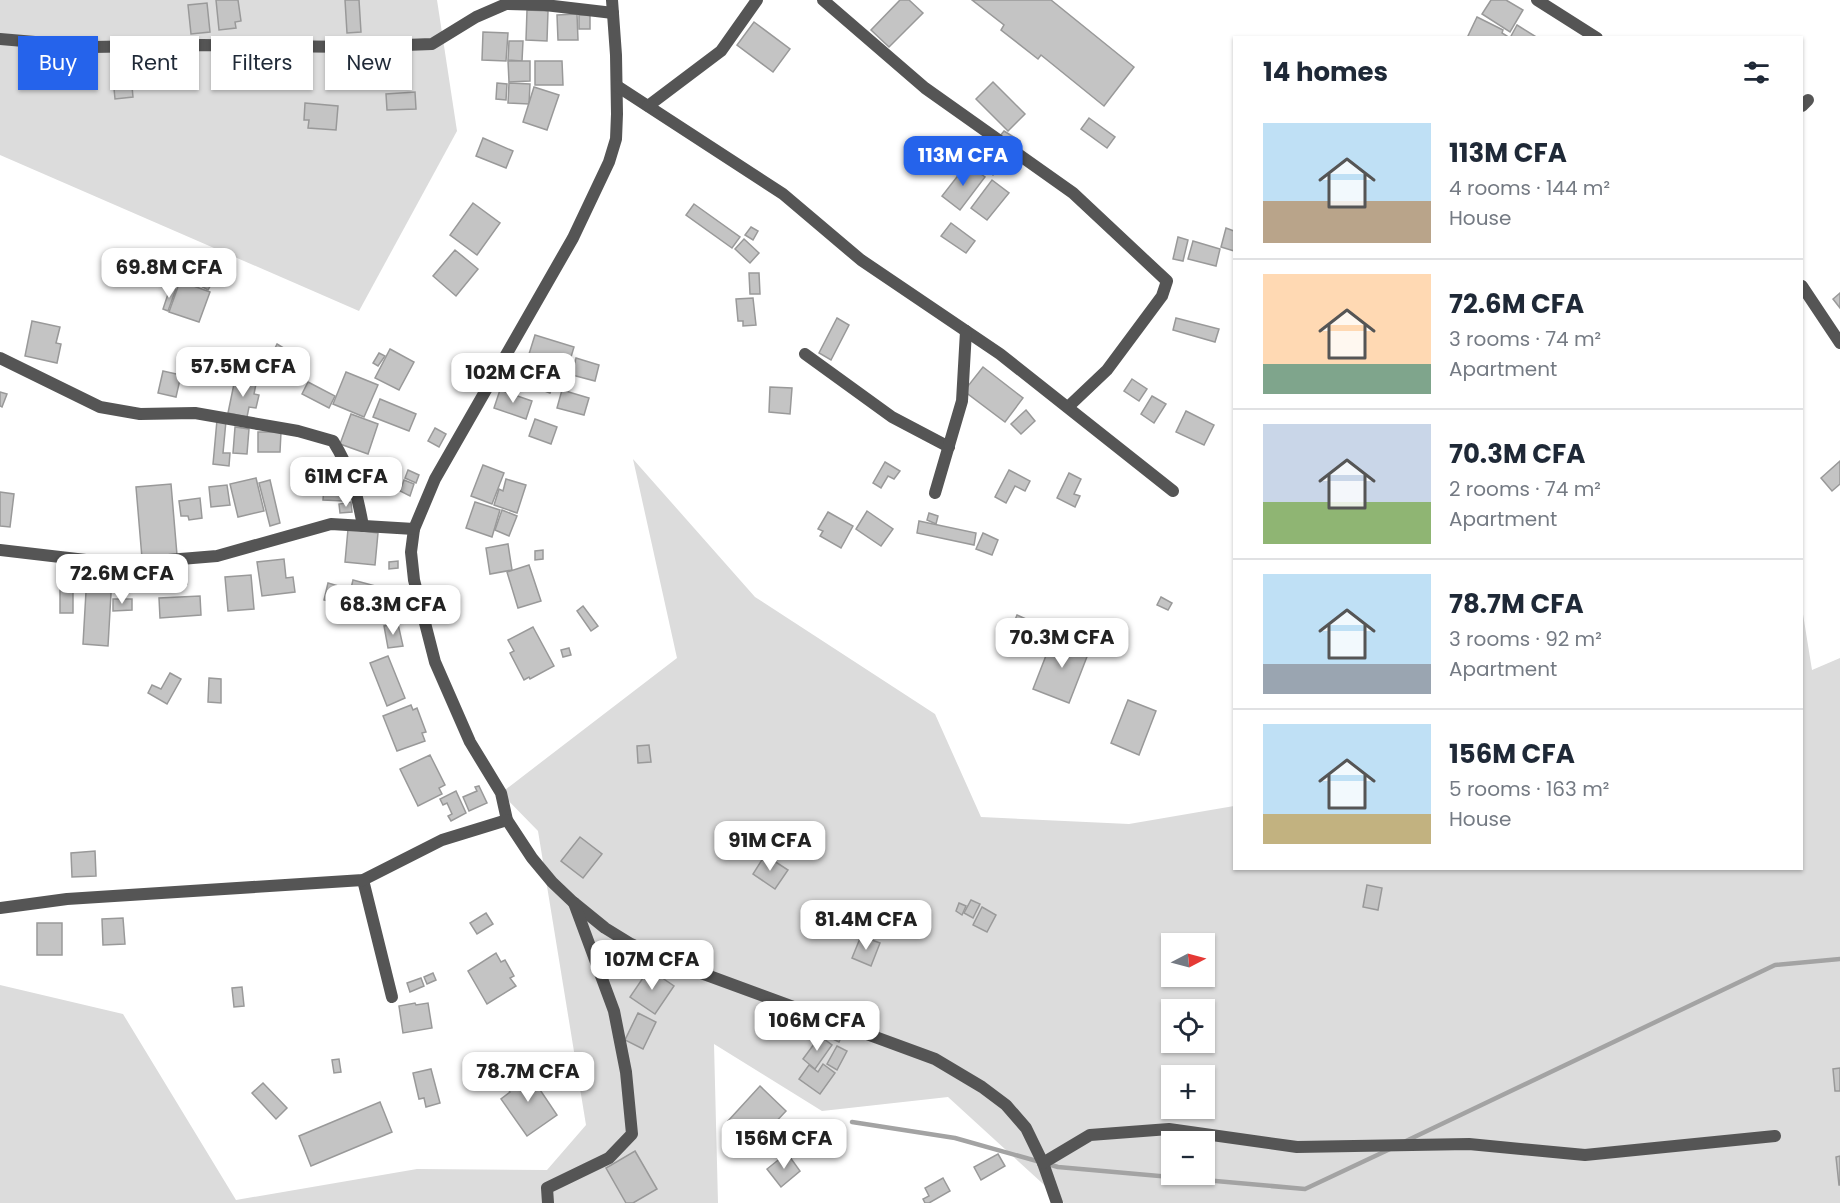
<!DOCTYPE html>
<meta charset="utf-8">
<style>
:root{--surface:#fff;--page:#f6f6f7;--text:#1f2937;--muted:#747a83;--line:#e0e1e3;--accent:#2563eb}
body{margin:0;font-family:Poppins,sans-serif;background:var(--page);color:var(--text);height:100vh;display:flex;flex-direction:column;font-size:22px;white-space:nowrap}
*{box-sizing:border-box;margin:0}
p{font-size:20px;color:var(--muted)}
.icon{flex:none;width:33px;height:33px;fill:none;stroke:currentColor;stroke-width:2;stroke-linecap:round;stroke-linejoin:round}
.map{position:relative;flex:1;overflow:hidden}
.panel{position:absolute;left:1233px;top:36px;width:570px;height:834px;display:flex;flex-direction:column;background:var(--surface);border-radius:0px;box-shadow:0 2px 4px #0004}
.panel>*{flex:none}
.hud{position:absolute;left:18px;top:36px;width:570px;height:54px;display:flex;gap:12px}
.needle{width:39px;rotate:84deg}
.tools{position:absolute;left:1161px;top:933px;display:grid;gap:12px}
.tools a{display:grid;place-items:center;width:54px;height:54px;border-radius:0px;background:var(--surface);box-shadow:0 2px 4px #0004;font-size:30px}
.price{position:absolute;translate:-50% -51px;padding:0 14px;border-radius:12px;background:#fff;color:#222;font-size:20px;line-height:39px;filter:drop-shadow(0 2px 3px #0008)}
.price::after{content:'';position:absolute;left:50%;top:36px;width:18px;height:14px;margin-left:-9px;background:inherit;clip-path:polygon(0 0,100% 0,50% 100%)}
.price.current{background:var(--accent);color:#fff}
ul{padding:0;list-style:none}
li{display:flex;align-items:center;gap:18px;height:150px;padding:0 30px}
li+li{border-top:2px solid var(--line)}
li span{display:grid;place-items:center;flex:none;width:168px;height:120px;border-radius:0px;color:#555}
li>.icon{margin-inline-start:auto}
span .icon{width:72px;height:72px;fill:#fffc;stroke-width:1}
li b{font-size:26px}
h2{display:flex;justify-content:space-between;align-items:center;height:72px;padding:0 30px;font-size:26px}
.tag{padding:0 21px;border-radius:0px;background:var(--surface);box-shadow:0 2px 4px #0004;font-size:21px;line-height:54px}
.tag.current{background:var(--accent);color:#fff}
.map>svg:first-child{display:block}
.green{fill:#dcdcdc;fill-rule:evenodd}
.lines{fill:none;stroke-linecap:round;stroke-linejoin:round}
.stream{stroke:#a3a3a3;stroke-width:4.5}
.building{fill:#c4c4c4;stroke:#999;stroke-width:1.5}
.street{stroke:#555;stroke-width:12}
</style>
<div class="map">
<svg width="1840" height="1203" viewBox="0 0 1840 1203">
<rect width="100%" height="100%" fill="#fff"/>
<g class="green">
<polygon points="0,0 437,0 457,131 359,311 0,155"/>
<path d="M633,459l122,138 180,117 46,103 148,7 105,-18v62h568v-260l10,62 28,-12v545h-776l-116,-106 -126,14 -108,-67 4,159h-718v-218l123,29 113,186 181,-31 130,1 39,-45 -48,-294 -37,-38 176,-135zM1172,944h32v32h-32zM1172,1010h32v32h-32zM1172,1076h32v32h-32zM1172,1142h32v32h-32z"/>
</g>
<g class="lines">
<g class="stream">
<polyline points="852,1122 955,1138 1058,1167 1305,1189 1390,1149"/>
<polyline points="1406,1141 1775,965 1840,959"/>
</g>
</g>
<g class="building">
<polygon points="216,0 238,0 241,21 235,22 236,28 219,30"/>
<polygon points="345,0 359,0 361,32 347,33"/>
<polygon points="900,0 909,0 923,13 889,47 871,30"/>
<polygon points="972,0 1051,0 1134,67 1104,106 1041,55 1038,59 1001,30 1004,25"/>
<polygon points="1491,0 1506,0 1523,10 1510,32 1482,14"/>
<polygon points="207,3 210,32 191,34 188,5"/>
<polygon points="527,10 548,11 547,41 526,40"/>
<polygon points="577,14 578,40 558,40 557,15"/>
<rect x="579" y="15" width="11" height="14"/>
<polygon points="1477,17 1503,30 1502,33 1507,36 1506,38 1467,38"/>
<polygon points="754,22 790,49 773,72 737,45"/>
<polygon points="1517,25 1538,38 1510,38"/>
<polygon points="483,32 508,33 506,61 482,60"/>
<polygon points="509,41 523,41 522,61 508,60"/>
<polygon points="129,55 133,97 115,99 111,57"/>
<polygon points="508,61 530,61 530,81 509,82"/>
<polygon points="535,61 562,61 563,85 535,85"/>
<polygon points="993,82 1025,114 1008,131 976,99"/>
<polygon points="497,83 507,84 506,100 496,99"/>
<polygon points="509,83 530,84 529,104 508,103"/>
<polygon points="534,87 559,95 547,130 523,122"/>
<polygon points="415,92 416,109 387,110 386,94"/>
<polygon points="305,103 338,106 336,130 308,128 309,120 304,120"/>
<polygon points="1089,118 1115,137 1107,148 1081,129"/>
<polygon points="1004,131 1020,141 1017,146 1000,136"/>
<polygon points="483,138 513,151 506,168 476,156"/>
<polygon points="988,138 1009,153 993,175 973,159"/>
<polygon points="967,164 985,177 960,210 942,196"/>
<polygon points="992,180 1009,193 987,220 971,208"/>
<polygon points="473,203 500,223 477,255 450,235"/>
<polygon points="694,204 740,237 732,248 686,215"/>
<polygon points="951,223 975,241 966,253 941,236"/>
<polygon points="751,227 758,231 753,240 745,235"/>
<polygon points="1226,228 1234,231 1234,251 1221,247"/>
<polygon points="1178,237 1188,240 1183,261 1173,259"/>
<polygon points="744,239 759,253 750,263 735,249"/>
<polygon points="1193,241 1220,249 1216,266 1188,259"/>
<polygon points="455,250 478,269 456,296 433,276"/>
<polygon points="180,254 217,274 208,290 172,270"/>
<polygon points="749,273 759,273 760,294 750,294"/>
<polygon points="180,281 210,292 199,322 169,312"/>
<polygon points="170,288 176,289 168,311 163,309"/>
<polygon points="1840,293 1840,308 1833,299"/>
<polygon points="753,298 756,325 743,326 743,321 738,321 736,299"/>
<polygon points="837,318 849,325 831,360 819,353"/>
<polygon points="1176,318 1219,329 1215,342 1173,330"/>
<polygon points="32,321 60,327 56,343 61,344 57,363 25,356"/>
<polygon points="535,335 574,347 568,367 529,354"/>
<polygon points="277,344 287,350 279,368 276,366 272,374 275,375 273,380 262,375"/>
<polygon points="390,349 414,362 399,390 375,378"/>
<polygon points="379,353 385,356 378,366 373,363"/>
<polygon points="532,356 560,367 550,393 523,383"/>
<polygon points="576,358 599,365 595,381 572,375"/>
<polygon points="983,367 1023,398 1005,422 964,391"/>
<polygon points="163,371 181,375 176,397 158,393"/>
<polygon points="346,372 378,385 364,417 333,404"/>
<polygon points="235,379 256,384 254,394 259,395 256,408 249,407 247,417 228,413"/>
<polygon points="1132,379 1147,389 1139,401 1124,391"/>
<polygon points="308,382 335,396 329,408 302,394"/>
<polygon points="770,387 792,388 790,414 769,412"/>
<polygon points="500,390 532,401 526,419 494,408"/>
<polygon points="562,390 589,398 584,415 557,408"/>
<polygon points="0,392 7,394 2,407 0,406"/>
<polygon points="1152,396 1166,404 1154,423 1141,414"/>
<polygon points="380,399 416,414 409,431 373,417"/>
<polygon points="1026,410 1035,421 1021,434 1011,424"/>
<polygon points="1186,411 1214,425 1204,445 1176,432"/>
<polygon points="351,414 378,424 368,454 340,444"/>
<polygon points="535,419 557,427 551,444 529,436"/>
<polygon points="217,420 226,421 223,453 230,453 229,466 213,464"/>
<polygon points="235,427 249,429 247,454 233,453"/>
<polygon points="435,428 446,434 439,447 428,441"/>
<polygon points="258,432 281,432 280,452 258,452"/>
<polygon points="369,459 389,463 384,488 375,486 374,492 362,489"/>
<polygon points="1840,461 1840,484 1832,491 1821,478"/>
<polygon points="885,462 900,471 894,479 888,476 881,488 873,483"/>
<polygon points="483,465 504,473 492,504 471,496"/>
<polygon points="408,470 419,475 416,483 405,478"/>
<polygon points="1009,470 1030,481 1025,491 1015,486 1006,503 995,497"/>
<polygon points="325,473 345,475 344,501 323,500"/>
<polygon points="1069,473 1081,479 1074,494 1080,496 1075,507 1057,498"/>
<polygon points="256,478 264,511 238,517 230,484"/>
<polygon points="506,479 526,485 517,513 494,505 499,489 503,491"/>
<polygon points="270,480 280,523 270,526 259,483"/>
<polygon points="404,480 414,484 410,496 400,491"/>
<polygon points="171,484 177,555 142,558 136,487"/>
<polygon points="227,485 230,505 211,507 209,487"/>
<polygon points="0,492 14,494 10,527 0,526"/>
<polygon points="200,498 202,518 189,520 188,516 181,516 179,501"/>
<polygon points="351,502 352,512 340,513 339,504"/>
<polygon points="475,502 500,510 492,537 466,528"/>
<polygon points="502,510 517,516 509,536 495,530"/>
<polygon points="867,511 893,529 881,546 856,529"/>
<polygon points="828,512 853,526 841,548 820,536 823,531 818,529"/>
<polygon points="929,513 938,516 936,524 927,520"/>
<polygon points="919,521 976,533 974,545 917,533"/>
<polygon points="348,529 378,533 375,565 345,562"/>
<polygon points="983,533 998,540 992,555 976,549"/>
<polygon points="508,544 512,570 490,574 486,548"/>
<polygon points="543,550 543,559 535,560 535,551"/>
<polygon points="284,559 286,578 293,577 295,592 262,596 257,562"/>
<polygon points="398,561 398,568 389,569 389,562"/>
<polygon points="529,565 541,601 518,608 507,572"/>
<polygon points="167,572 187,573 187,584 167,583"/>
<polygon points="87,574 112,576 108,646 83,644"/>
<polygon points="251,575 254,609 228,611 225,577"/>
<rect x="60" y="578" width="13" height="35"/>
<polygon points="353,580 394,591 388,616 347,605"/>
<polygon points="328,583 349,589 345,605 324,600"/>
<polygon points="200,596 201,615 160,618 159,598"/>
<polygon points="1161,597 1172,603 1168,610 1157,605"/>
<polygon points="113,599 132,599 132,610 113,611"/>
<polygon points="583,606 598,626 591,631 577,611"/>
<polygon points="1017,615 1046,628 1035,654 1006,642"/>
<polygon points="398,624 403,646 388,648 384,626"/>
<polygon points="533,627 554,666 530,679 529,677 524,680 510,653 514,651 508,640"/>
<polygon points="1054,635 1090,649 1069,703 1033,689"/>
<polygon points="569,648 571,655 563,657 561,650"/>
<polygon points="388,656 405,698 387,706 370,663"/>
<polygon points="170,673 181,679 167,704 148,693 152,685 161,689"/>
<polygon points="209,678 221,679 221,703 208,702"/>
<polygon points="1128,700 1156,711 1139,755 1111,743"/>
<polygon points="411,705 413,710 417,708 426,732 422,733 425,741 397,751 383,716"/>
<polygon points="649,745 651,762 638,763 637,746"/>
<polygon points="430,755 445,785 439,788 442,794 418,806 400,769"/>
<polygon points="479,786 487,803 469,811 463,797 477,791 475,787"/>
<polygon points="456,791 466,813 451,821 448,816 452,814 447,803 443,805 440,799"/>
<polygon points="580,837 602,854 583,878 561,861"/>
<polygon points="95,851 96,876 72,877 71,853"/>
<polygon points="765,855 788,870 775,889 753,874"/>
<polygon points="1367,885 1382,888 1378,910 1363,907"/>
<polygon points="971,900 980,904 973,918 964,913"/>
<polygon points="959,903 966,906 962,915 956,911"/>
<polygon points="982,907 996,915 987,932 973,925"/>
<polygon points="486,913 493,924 477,934 470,923"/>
<polygon points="123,918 125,944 103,945 102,919"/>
<rect x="37" y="923" width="25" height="32"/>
<polygon points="861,936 880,943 871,966 852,958"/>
<polygon points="496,953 501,962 505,960 514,976 510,978 516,986 487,1004 468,971"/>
<polygon points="649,969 674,986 655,1014 630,997"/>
<polygon points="433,973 436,980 427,984 424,977"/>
<polygon points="421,978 424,986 410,992 407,983"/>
<polygon points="242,987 244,1006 234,1007 232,988"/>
<polygon points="415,1003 416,1005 428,1003 432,1028 403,1033 399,1006"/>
<polygon points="638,1013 656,1022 643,1049 625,1040"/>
<polygon points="830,1029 842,1035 839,1042 826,1036"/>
<polygon points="820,1036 832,1045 815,1069 803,1059"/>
<polygon points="837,1046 847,1051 837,1070 827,1064"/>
<polygon points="339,1059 341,1072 334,1073 332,1060"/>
<polygon points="823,1064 835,1073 820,1094 799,1079 809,1065 818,1072"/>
<polygon points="1840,1068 1840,1091 1835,1091 1833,1069"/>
<polygon points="431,1069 440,1103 426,1107 424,1098 419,1099 413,1073"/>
<polygon points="526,1069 557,1115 527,1136 501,1099 510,1092 505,1084"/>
<polygon points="263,1083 287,1108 276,1119 252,1093"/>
<polygon points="760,1086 786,1111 754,1145 728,1121"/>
<polygon points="380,1102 392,1132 311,1166 299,1136"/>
<polygon points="635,1151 657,1189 633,1203 626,1203 606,1168"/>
<polygon points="787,1153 800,1171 781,1187 767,1169"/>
<polygon points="998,1154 1005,1166 981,1180 974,1167"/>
<polygon points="1840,1156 1840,1185 1839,1185 1836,1157"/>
<polygon points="943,1178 950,1191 929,1203 925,1203 923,1199 929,1196 925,1188"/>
</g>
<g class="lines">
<g class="street">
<polyline points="612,0 616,55 617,114 616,139 609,162 573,238 435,479 414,529 411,552 414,580 435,662 470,742 501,793 507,820 532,858 552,882 573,902 605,928 631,944 663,959 935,1059 982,1087 1006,1105 1026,1128 1043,1163 1057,1203"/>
<polyline points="823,0 925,88 1073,193 1167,281 1162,296 1107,370 1068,407"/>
<polyline points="1537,0 1597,38"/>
<polyline points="0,39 93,47 202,45 351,47 432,44 476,17 506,4 545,5 613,13"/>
<polyline points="617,86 783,194 861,260 1000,354 1173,491"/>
<polyline points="648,106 721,51 757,0"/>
<polyline points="1802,106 1808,100"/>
<polyline points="1802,286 1840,343"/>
<polyline points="805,354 892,417 949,447"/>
<path d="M0,358l100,49 40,7 55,-1 103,18 35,10c18,29 24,52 30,85"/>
<polyline points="935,493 962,401 966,331"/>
<polyline points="0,550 120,564 217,556 331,524 414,529"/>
<polyline points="363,880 392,997"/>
<polyline points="0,908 67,899 363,880 442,840 507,820"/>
<polyline points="1043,1163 1090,1135 1169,1129 1297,1147 1469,1144 1585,1155 1775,1136"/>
<polyline points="548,1203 547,1188 609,1158 632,1134 626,1072 614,1011 574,903"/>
</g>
</g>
</svg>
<div class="tools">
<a><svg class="needle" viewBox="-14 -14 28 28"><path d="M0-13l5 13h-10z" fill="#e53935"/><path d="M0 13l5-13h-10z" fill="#747a83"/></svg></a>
<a><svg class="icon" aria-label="locate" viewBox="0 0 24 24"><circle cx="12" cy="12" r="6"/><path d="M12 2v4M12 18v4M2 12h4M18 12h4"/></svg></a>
<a>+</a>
<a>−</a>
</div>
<b class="price current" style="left:963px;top:187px">113M CFA</b>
<b class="price" style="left:169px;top:299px">69.8M CFA</b>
<b class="price" style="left:243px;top:398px">57.5M CFA</b>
<b class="price" style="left:513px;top:404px">102M CFA</b>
<b class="price" style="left:346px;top:508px">61M CFA</b>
<b class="price" style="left:122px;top:605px">72.6M CFA</b>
<b class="price" style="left:393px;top:636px">68.3M CFA</b>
<b class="price" style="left:1062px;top:669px">70.3M CFA</b>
<b class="price" style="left:770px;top:872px">91M CFA</b>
<b class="price" style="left:866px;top:951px">81.4M CFA</b>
<b class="price" style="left:652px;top:991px">107M CFA</b>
<b class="price" style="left:817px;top:1052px">106M CFA</b>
<b class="price" style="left:528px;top:1103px">78.7M CFA</b>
<b class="price" style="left:784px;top:1170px">156M CFA</b>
<div class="hud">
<a class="tag current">Buy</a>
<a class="tag">Rent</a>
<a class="tag">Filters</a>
<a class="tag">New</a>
</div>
<section class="panel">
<h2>14 homes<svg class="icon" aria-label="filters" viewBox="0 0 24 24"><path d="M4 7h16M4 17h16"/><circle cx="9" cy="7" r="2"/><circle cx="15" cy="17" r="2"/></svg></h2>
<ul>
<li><span style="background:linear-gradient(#bfe0f5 65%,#b9a48a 0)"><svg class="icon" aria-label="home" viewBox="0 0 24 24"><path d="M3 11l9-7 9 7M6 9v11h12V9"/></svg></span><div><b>113M CFA</b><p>4 rooms · 144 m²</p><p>House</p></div></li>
<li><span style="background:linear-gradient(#ffd9b3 75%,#7fa58c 0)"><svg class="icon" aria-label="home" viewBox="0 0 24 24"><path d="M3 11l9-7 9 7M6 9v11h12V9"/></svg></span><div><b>72.6M CFA</b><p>3 rooms · 74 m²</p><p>Apartment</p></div></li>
<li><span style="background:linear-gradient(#c9d6e8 65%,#8fb573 0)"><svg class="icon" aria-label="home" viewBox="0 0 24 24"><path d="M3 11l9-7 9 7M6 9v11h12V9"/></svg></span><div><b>70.3M CFA</b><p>2 rooms · 74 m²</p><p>Apartment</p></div></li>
<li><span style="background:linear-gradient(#bfe0f5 75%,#9aa5b1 0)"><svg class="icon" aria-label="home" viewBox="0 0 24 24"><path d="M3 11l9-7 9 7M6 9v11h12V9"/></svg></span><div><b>78.7M CFA</b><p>3 rooms · 92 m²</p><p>Apartment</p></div></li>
<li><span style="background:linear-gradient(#bfe0f5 75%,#c2b280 0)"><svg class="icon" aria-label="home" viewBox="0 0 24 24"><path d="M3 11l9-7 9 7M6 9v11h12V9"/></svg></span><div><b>156M CFA</b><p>5 rooms · 163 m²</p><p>House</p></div></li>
</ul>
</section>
</div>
